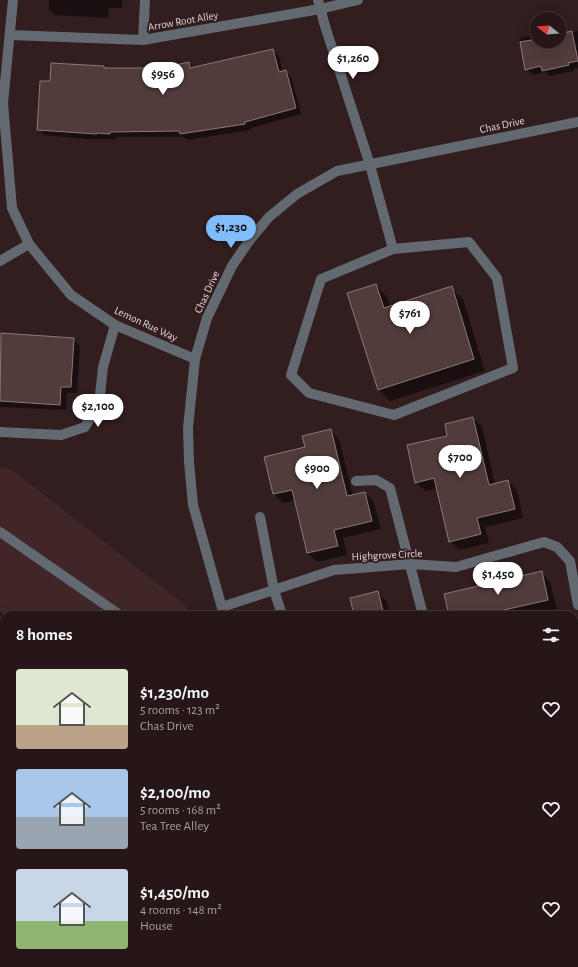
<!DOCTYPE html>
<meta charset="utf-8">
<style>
:root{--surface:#261617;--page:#322324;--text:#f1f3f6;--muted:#a49fa1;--line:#423536;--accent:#81bdfa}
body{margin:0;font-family:"Alegreya Sans",sans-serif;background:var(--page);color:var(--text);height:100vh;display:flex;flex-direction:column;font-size:15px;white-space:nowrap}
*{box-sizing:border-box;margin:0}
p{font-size:13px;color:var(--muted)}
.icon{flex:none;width:22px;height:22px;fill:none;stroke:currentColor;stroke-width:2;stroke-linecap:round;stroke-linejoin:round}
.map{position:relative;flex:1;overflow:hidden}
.side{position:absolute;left:0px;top:611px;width:578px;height:356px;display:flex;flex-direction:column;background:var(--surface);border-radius:12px 12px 0 0;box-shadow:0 4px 16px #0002,0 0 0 1px var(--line)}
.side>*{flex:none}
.needle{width:26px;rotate:287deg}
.fabs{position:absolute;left:530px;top:12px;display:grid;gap:8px}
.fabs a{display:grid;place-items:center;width:36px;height:36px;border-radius:50%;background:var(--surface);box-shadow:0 4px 16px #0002,0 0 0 1px var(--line);font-size:20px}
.price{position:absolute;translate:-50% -34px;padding:0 9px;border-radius:14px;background:#fff;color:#222;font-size:13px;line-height:26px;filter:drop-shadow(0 1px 2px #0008)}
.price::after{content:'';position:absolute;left:50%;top:24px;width:12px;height:9px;margin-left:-6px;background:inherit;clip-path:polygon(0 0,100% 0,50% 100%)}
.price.current{background:var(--accent);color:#111}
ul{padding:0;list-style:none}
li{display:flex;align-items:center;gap:12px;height:100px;padding:0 16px}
li span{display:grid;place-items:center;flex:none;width:112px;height:80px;border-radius:4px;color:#555}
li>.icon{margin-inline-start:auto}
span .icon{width:48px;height:48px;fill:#fffc;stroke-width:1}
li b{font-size:17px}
h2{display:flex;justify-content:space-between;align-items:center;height:48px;padding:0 16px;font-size:17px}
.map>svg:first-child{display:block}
.built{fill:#402627}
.shadow{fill:#0007}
.building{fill:#513b3b;stroke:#907677}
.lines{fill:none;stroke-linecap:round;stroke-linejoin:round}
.minor{stroke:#636971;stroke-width:10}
.labels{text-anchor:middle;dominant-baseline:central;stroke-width:4;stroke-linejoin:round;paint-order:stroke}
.street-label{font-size:11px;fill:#e2d4d4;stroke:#321d1f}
</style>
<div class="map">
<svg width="578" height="967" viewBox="0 0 578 967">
<rect width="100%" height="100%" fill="#321d1f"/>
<polygon class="built" points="0,468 11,469 186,606 188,615 4,615 4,963 285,963 286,967 0,967"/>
<g class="shadow">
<polygon points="49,0 122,0 122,8 109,8 108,18 55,15 49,9"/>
<polygon points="578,31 578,68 574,69 574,71 549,76 546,72 533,75 526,69 520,38 537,35 537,41 559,41 559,35"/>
<polygon points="273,50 279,56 283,72 285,71 291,77 301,114 251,128 251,130 187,140 184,137 116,137 116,139 86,139 44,135 38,129 51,82 104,67 106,69 162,69 189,63 193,68"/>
<polygon points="376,285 387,297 391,307 451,288 463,299 485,371 390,401 379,390"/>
<polygon points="0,338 73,339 80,346 77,393 67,393 66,410 0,407"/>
<polygon points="473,418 482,427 495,484 508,481 517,490 523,518 485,527 489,543 459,550 450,541 438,488 425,491 416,482 448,436"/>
<polygon points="330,430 339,439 353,496 365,493 374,502 381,529 343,538 347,555 317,562 308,553 295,500 283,503 274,494 306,448"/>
<polygon points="541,572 550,582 557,609 529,615 450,615"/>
<polygon points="378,593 387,602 390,615 335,615 354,611"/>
<polygon points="0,612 4,615 4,900 0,897"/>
<polygon points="574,669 578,673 578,723 574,724"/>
<polygon points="574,775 578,792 578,845 574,846"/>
<polygon points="576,899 578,899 578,907"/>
<polygon points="578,911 578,967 569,967 568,963 574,963 574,912"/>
<polygon points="99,963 188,963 179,967 104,967"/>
<polygon points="410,963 488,963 489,967 410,967"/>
<polygon points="553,963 565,963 555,965"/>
</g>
<g class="building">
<polygon points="572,31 578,61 568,63 569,65 542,71 541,66 525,70 520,42 537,39 537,41 559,41 559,34"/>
<polygon points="273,49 279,72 286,70 296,108 245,122 245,124 180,134 179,131 110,132 110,134 98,133 97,134 37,130 40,81 50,81 51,63 104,66 104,68 162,68 189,62 190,68"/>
<polygon points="376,284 384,308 452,286 474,359 378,390 347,293"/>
<polygon points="1,333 74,338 71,387 61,387 60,405 0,401"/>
<polygon points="473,417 489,485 508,480 515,509 477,518 481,534 449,542 434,478 415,483 407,445 447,436 445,424"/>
<polygon points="331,429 347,496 365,492 372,521 334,530 338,546 307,553 292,490 273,494 264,457 305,447 302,436"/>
<polygon points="542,571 548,600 482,615 449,615 444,594"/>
<polygon points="378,591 384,615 354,615 350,598"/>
</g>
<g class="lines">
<g class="minor">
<polyline points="13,0 3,103 12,208 29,244 71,295 115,325 195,359"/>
<polyline points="318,0 325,26 370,165 393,249 469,242 497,278 513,368 394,415 309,393 291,375 321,279 393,249"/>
<polyline points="10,35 143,40 320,9 358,0"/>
<polyline points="143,40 145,0"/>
<polyline points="0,261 29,244"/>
<polyline points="0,432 61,435 85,427 99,404 103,367 115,325"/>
<polyline points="356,481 376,480 390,488 423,615"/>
<polyline points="260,517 274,590 282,615"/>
<polyline points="0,532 120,615"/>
<polyline points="222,607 334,570 410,564 456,567 544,542 557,547 570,561 578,605"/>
<polyline points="224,615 193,505 189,462 188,428 195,359 207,318 232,266 249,241 269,217 297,194 337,171 578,122"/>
<polyline points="574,878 578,877"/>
<polyline points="0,925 4,928"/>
<polyline points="48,963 53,967"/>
<polyline points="248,963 249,967"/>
<polyline points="322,963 323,967"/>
<polyline points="527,963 528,967"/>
<polyline points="159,967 169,963"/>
<polyline points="266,967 281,963"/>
</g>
</g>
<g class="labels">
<g class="street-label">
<text transform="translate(183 21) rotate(-10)">Arrow Root Alley</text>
<text transform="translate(502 125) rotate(-12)">Chas Drive</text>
<text transform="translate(207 292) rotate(-65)">Chas Drive</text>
<text transform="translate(146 324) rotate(25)">Lemon Rue Way</text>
<text transform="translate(387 555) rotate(-3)">Highgrove Circle</text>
</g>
</g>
</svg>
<div class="fabs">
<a><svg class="needle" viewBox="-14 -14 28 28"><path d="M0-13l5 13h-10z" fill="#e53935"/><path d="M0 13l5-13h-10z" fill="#a49fa1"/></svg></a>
</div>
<b class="price" style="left:353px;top:80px">$1,260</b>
<b class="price" style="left:163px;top:96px">$956</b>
<b class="price current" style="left:231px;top:249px">$1,230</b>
<b class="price" style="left:410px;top:335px">$761</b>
<b class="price" style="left:98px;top:428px">$2,100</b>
<b class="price" style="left:460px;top:479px">$700</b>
<b class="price" style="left:317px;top:490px">$900</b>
<b class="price" style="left:498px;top:596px">$1,450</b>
<section class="side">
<h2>8 homes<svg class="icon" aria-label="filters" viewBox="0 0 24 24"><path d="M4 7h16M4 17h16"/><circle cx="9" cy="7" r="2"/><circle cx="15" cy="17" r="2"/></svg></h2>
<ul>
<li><span style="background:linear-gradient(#dfe7d0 70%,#b9a48a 0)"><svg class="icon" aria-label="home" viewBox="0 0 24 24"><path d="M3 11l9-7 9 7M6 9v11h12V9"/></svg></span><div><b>$1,230/mo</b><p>5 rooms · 123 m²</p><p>Chas Drive</p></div><svg class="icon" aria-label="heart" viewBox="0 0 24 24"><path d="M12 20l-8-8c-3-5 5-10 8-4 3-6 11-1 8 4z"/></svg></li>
<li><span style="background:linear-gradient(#a9c7e8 60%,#9aa5b1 0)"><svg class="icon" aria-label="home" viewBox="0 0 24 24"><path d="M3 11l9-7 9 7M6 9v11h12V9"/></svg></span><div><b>$2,100/mo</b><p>5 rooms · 168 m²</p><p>Tea Tree Alley</p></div><svg class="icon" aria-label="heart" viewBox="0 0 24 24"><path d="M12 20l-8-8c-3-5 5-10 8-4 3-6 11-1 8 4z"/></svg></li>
<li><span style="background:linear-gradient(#c9d6e8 65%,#8fb573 0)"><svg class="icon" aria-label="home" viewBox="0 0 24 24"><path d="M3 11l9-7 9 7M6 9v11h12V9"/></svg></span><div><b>$1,450/mo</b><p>4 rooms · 148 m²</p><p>House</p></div><svg class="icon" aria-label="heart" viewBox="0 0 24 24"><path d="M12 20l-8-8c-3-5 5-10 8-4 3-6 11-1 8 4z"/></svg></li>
</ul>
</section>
</div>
